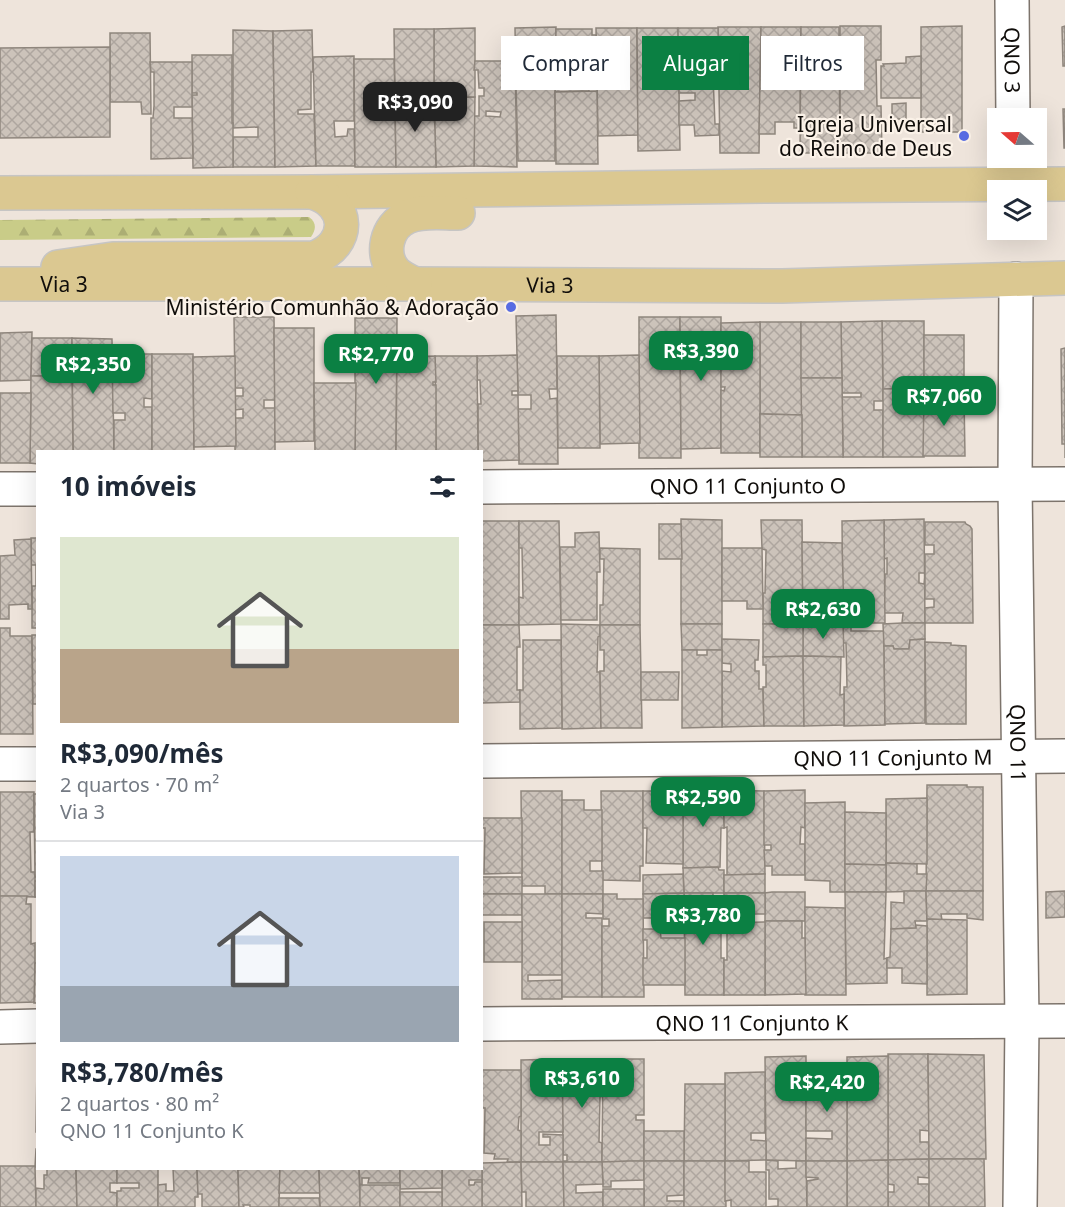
<!DOCTYPE html>
<html lang="pt">
<meta charset="utf-8">
<style>
:root{--surface:#fff;--page:#f2f2f3;--text:#1f2937;--muted:#747a83;--line:#e0e1e3;--accent:#0b8043}
body{margin:0;font-family:"Noto Sans",sans-serif;background:var(--page);color:var(--text);height:100vh;display:flex;flex-direction:column;font-size:22px;white-space:nowrap}
*{box-sizing:border-box;margin:0}
p{font-size:20px;color:var(--muted)}
.icon{flex:none;width:33px;height:33px;fill:none;stroke:currentColor;stroke-width:2;stroke-linecap:round;stroke-linejoin:round}
.map{position:relative;flex:1;overflow:hidden}
.sheet{position:absolute;left:36px;top:450px;width:447px;height:720px;display:flex;flex-direction:column;background:var(--surface);border-radius:0px;box-shadow:0 6px 24px #0002}
.sheet>*{flex:none}
.top-card{position:absolute;left:501px;top:36px;width:474px;height:54px;display:flex;gap:12px}
.needle{width:39px;rotate:290deg}
.tools{position:absolute;left:987px;top:108px;display:grid;gap:12px}
.tools a{display:grid;place-items:center;width:60px;height:60px;border-radius:0px;background:var(--surface);box-shadow:0 6px 24px #0002;font-size:30px}
.price{position:absolute;translate:-50% -51px;padding:0 14px;border-radius:12px;background:var(--accent);color:#fff;font-size:20px;line-height:39px;filter:drop-shadow(0 2px 3px #0008)}
.price::after{content:'';position:absolute;left:50%;top:36px;width:18px;height:14px;margin-left:-9px;background:inherit;clip-path:polygon(0 0,100% 0,50% 100%)}
.price.current{background:#222;color:#fff}
ul{padding:0;list-style:none}
li{display:grid;align-content:center;gap:12px;height:318px;padding:0 24px}
li+li{border-top:2px solid var(--line)}
li span{display:grid;place-items:center;height:186px;border-radius:0px;color:#555}
li>.icon{margin-inline-start:auto}
span .icon{width:108px;height:108px;fill:#fffc;stroke-width:1}
li b{font-size:26px}
h2{display:flex;justify-content:space-between;align-items:center;height:72px;padding:0 24px;font-size:26px}
.pill{padding:0 21px;border-radius:0px;background:var(--surface);box-shadow:0 6px 24px #0002;font-size:21px;line-height:54px}
.pill.current{background:var(--accent);color:#fff}
.map>svg:first-child{display:block}
.forest{fill:url(#forest-firs)}
.building{fill:url(#building-cross-hatch);stroke:#8f867d;stroke-width:1.5;fill-rule:evenodd}
.lines{fill:none;stroke-linecap:round;stroke-linejoin:round}
.minor-casing{stroke:#7d746c;stroke-width:36}
.major-casing{stroke:#c6c5c4;stroke-width:36}
.minor{stroke:#fff;stroke-width:33}
.major{stroke:#dbc891;stroke-width:33}
.poi-dot{fill:#586ce2;stroke:#fbf2e8;stroke-width:2}
.labels{text-anchor:middle;dominant-baseline:central;stroke-width:4.5;stroke-linejoin:round;paint-order:stroke}
.street-label{font-size:21px;fill:#100d0a;stroke:#fbf2e8}
.poi-label{font-size:21px;fill:#100d0a;stroke:#fbf2e8;text-anchor:end}
</style>
<div class="map">
<svg width="1065" height="1207" viewBox="0 0 1065 1207">
<defs>
<pattern id="forest-firs" width="22" height="20" patternUnits="userSpaceOnUse" patternTransform="scale(1.5)"><rect width="22" height="20" fill="#c9cc88"/><path d="M5 1l3.5 6h-7zM16 11l3.5 6h-7z" fill="#acae74"/></pattern>
<pattern id="building-cross-hatch" width="8" height="8" patternUnits="userSpaceOnUse" patternTransform="scale(1.5)"><rect width="8" height="8" fill="#ccc3ba"/><path d="M0 0l8 8M0 8l8-8" fill="none" stroke="#aea69f"/></pattern>
</defs>
<rect width="100%" height="100%" fill="#eee4db"/>
<path class="forest" d="M309,217c8,6 7,12 2,20l-311,3v-20z"/>
<g class="building">
<polygon points="840,26 881,26 881,60 876,60 877,106 881,106 882,153 840,153"/>
<polygon points="962,26 962,132 921,132 921,27"/>
<polygon points="1065,26 1065,66 1063,66 1062,27"/>
<polygon points="556,27 555,84 516,85 515,28"/>
<polygon points="718,27 761,27 759,153 720,153"/>
<polygon points="761,27 801,27 800,128 794,128 794,122 775,122 775,134 759,134"/>
<polygon points="801,27 839,27 840,153 800,153"/>
<polygon points="475,28 475,97 434,98 434,29"/>
<polygon points="596,28 637,28 638,135 598,136"/>
<polygon points="637,28 678,28 680,150 638,151"/>
<polygon points="678,28 718,28 719,76 713,76 715,124 719,124 719,135 695,136 694,125 679,125 679,101 695,100 695,93 679,93"/>
<polygon points="394,29 434,29 434,98 395,98"/>
<polygon points="556,29 592,29 592,35 596,35 597,83 588,84 589,91 555,92"/>
<polygon points="233,30 273,31 275,167 233,167 233,137 258,137 258,127 233,128"/>
<polygon points="312,30 313,72 311,72 311,109 298,110 298,114 314,114 316,166 275,167 273,31"/>
<polygon points="110,33 150,33 151,114 142,114 141,102 110,102"/>
<polygon points="110,47 110,137 0,138 0,48"/>
<polygon points="192,55 232,55 232,123 233,123 233,167 193,168 192,95 197,95 197,93 192,93"/>
<polygon points="354,56 354,121 334,121 335,137 347,136 348,129 354,129 355,166 316,166 313,57"/>
<polygon points="921,56 921,98 881,98 881,66 884,66 883,64 906,63 906,57"/>
<polygon points="354,59 394,59 395,95 391,95 391,112 395,111 396,167 355,167"/>
<path d="M475,61h40l2,106 -43,-1v-50h5v-20h5v-8h-5l-1,-18h-4zM486,111l15,1 -1,5 -14,-1z"/>
<polygon points="150,62 192,62 192,107 174,107 174,118 192,118 193,158 151,159 151,118 153,118 154,106 154,72 151,72"/>
<polygon points="555,84 555,161 518,161 516,85"/>
<polygon points="597,91 598,164 556,164 555,92"/>
<polygon points="475,97 474,166 436,167 434,98"/>
<polygon points="395,98 434,98 436,167 396,167"/>
<polygon points="906,103 906,119 892,119 892,104"/>
<polygon points="1063,109 1065,109 1065,148 1064,148"/>
<polygon points="556,315 557,389 549,389 550,399 557,398 558,464 519,464 518,409 531,409 531,395 518,395 516,316"/>
<polygon points="234,317 274,317 275,400 264,400 264,408 275,408 275,452 235,452 235,418 243,418 243,409 235,410 235,396 243,396 243,388 235,388"/>
<polygon points="639,317 680,317 681,458 639,458"/>
<polygon points="680,317 721,317 721,448 681,449"/>
<polygon points="355,318 397,318 396,452 355,452"/>
<polygon points="882,321 924,321 924,388 883,389"/>
<polygon points="882,321 883,401 874,401 874,410 883,410 883,457 843,457 842,397 861,397 861,393 842,393 841,322"/>
<polygon points="760,322 801,322 802,415 760,414"/>
<polygon points="760,322 760,453 721,453 721,390 724,391 725,387 721,387 721,323"/>
<polygon points="801,322 841,322 842,378 801,378"/>
<polygon points="274,328 314,328 314,441 275,442"/>
<polygon points="32,332 31,380 0,381 0,333"/>
<polygon points="924,335 964,335 964,397 924,398"/>
<polygon points="32,338 72,338 72,376 31,376"/>
<polygon points="72,338 112,339 114,452 73,452"/>
<polygon points="1065,348 1065,458 1065,444 1062,444 1061,349"/>
<polygon points="112,354 152,354 152,399 144,398 144,407 152,407 152,452 114,452 114,420 125,420 125,413 113,413"/>
<polygon points="152,354 193,354 194,452 152,452"/>
<polygon points="517,355 518,391 512,391 512,395 518,395 519,460 482,461 482,452 478,452 478,404 481,404 480,380 477,380 477,356"/>
<polygon points="639,355 640,443 600,444 599,356"/>
<polygon points="235,356 236,446 194,447 193,357"/>
<polygon points="435,356 477,356 478,452 436,452"/>
<polygon points="435,356 436,382 433,382 433,385 436,385 436,452 396,452 397,357"/>
<polygon points="557,356 599,356 600,448 558,448"/>
<polygon points="31,376 72,376 73,452 38,452 38,464 30,463"/>
<polygon points="801,378 842,378 843,457 802,457"/>
<polygon points="314,383 356,383 355,451 315,451"/>
<polygon points="924,388 924,457 883,457 883,389"/>
<polygon points="0,393 31,393 30,463 0,463"/>
<polygon points="964,397 965,456 923,456 924,398"/>
<polygon points="760,414 802,415 802,457 760,457"/>
<polygon points="681,519 722,520 722,624 681,624"/>
<path d="M924,519l1,104h-23l1,-10h-19l1,-39h2v-16l-3,1v-39zM919,573h6l-1,11 -5,-1z"/>
<polygon points="761,520 802,520 803,624 763,624 763,593 765,593 766,550 762,549"/>
<polygon points="884,520 885,623 843,623 842,521"/>
<rect x="482" y="521" width="37" height="104"/>
<polygon points="519,521 559,521 561,624 519,625 519,597 523,598 522,548 519,548"/>
<polygon points="925,522 965,522 966,524 970,526 972,529 973,623 925,623 925,608 934,607 934,599 925,599 925,554 934,554 934,545 925,545"/>
<polygon points="659,524 681,524 682,559 659,559"/>
<polygon points="599,532 600,572 597,572 597,620 561,620 560,547 575,547 575,533"/>
<polygon points="31,538 38,538 38,628 32,628 32,586 36,586 36,565 31,565"/>
<polygon points="31,539 32,609 28,609 28,604 9,605 9,619 0,619 0,556 15,555 14,540"/>
<polygon points="802,542 842,543 844,615 813,615 813,624 803,623"/>
<polygon points="600,548 640,549 640,625 600,625 600,605 603,605 604,559 600,559"/>
<polygon points="722,548 762,548 763,609 747,609 747,601 722,601"/>
<polygon points="843,623 851,623 851,631 884,631 885,725 844,726 844,687 847,687 846,643 843,643"/>
<polygon points="843,623 844,657 803,656 803,623"/>
<polygon points="902,623 925,623 925,639 910,640 909,649 894,649 893,646 884,646 883,624"/>
<polygon points="561,624 600,625 600,636 598,637 597,672 600,672 601,728 562,729"/>
<polygon points="681,624 722,624 722,650 682,650"/>
<polygon points="763,624 803,624 803,656 763,657"/>
<polygon points="482,625 519,625 520,647 517,647 517,690 520,690 520,702 482,703"/>
<polygon points="600,625 640,625 642,728 601,728 600,671 604,671 604,650 600,650"/>
<polygon points="0,628 10,628 10,636 32,636 33,734 0,734"/>
<polygon points="32,635 38,635 38,704 33,704"/>
<polygon points="722,639 759,640 758,660 755,660 755,671 759,671 759,689 763,689 764,726 722,727 722,671 731,672 731,664 722,663"/>
<polygon points="925,639 925,723 885,724 884,646 893,646 894,649 909,649 910,640"/>
<polygon points="523,640 561,640 562,728 520,729 520,690 523,690"/>
<polygon points="925,642 951,643 951,645 966,646 966,724 926,724"/>
<polygon points="682,650 697,650 697,655 707,655 707,650 722,650 722,727 682,728"/>
<polygon points="803,656 804,726 764,726 763,687 766,687 766,665 763,665 763,657"/>
<polygon points="803,656 841,657 840,695 844,694 844,725 804,726"/>
<polygon points="641,672 679,672 678,700 641,700"/>
<polygon points="927,785 967,785 967,787 983,787 983,891 926,891"/>
<polygon points="723,790 764,791 765,874 727,875 727,827 724,828"/>
<polygon points="723,790 724,828 721,828 720,867 683,868 683,791"/>
<polygon points="805,790 805,828 801,827 800,844 805,844 805,875 772,875 772,866 765,866 764,850 771,850 771,845 764,845 764,791"/>
<polygon points="521,791 562,791 562,894 545,894 545,886 522,886"/>
<polygon points="601,791 643,791 643,866 640,866 640,881 602,880"/>
<polygon points="643,791 683,791 683,864 646,863 647,828 643,828"/>
<polygon points="0,792 34,792 34,832 30,832 31,872 35,872 35,897 0,896"/>
<polygon points="34,794 38,794 38,877 35,877"/>
<polygon points="927,798 927,864 886,863 886,799"/>
<polygon points="562,800 584,800 584,810 602,810 602,861 590,861 590,871 603,871 603,894 562,894"/>
<polygon points="845,802 845,892 830,892 830,881 805,880 805,803"/>
<polygon points="845,812 886,813 886,865 845,864"/>
<polygon points="482,818 522,818 522,873 484,874 485,828 482,828"/>
<polygon points="886,863 917,864 917,874 927,874 926,891 886,892"/>
<polygon points="845,864 886,865 886,892 845,892"/>
<polygon points="718,867 719,870 724,870 724,893 684,893 683,868"/>
<polygon points="683,874 684,893 643,894 643,875"/>
<polygon points="765,874 765,893 724,893 724,875"/>
<rect x="482" y="877" width="40" height="17"/>
<rect x="35" y="881" width="3" height="16"/>
<polygon points="904,891 926,891 927,921 915,921 916,928 891,929 891,902 904,903"/>
<polygon points="926,891 983,891 983,920 967,918 967,914 941,914 942,920 927,919"/>
<polygon points="1065,891 1065,917 1046,918 1046,892"/>
<polygon points="772,892 805,892 805,921 765,921 765,893"/>
<polygon points="845,892 886,892 884,959 887,958 887,983 846,984"/>
<polygon points="684,893 713,893 713,902 721,902 721,958 724,958 724,995 685,995"/>
<polygon points="684,893 685,922 675,922 675,914 662,915 661,918 643,918 643,894"/>
<rect x="724" y="893" width="41" height="21"/>
<rect x="482" y="894" width="40" height="21"/>
<polygon points="522,894 562,894 562,975 528,975 528,981 562,980 562,999 522,999"/>
<polygon points="562,894 603,894 603,914 586,913 586,918 602,918 602,997 562,997"/>
<polygon points="603,894 617,894 617,899 643,899 644,997 602,997 602,926 609,926 609,919 603,919"/>
<polygon points="0,896 27,896 26,904 31,904 31,944 35,943 35,1002 0,1003"/>
<polygon points="805,907 845,908 846,995 805,995"/>
<polygon points="927,919 967,920 967,994 927,995"/>
<polygon points="765,921 802,921 802,938 805,938 806,994 765,995"/>
<rect x="484" y="922" width="38" height="40"/>
<polygon points="765,922 765,995 724,995 724,960 727,960 727,923"/>
<polygon points="916,925 927,926 927,984 902,983 902,968 887,968 887,958 890,957 891,929 916,928"/>
<polygon points="659,928 660,928 661,938 685,938 685,985 643,985 643,958 647,958 647,940 643,940 643,929 659,929"/>
<polygon points="35,963 38,963 38,1003 34,1003"/>
<polygon points="888,1054 928,1054 929,1131 920,1130 920,1142 929,1142 929,1159 888,1160"/>
<polygon points="928,1054 984,1055 986,1159 929,1159"/>
<polygon points="806,1056 806,1161 766,1160 765,1057"/>
<polygon points="888,1056 888,1160 847,1161 847,1057"/>
<polygon points="562,1059 603,1059 603,1096 600,1097 599,1142 602,1143 602,1162 563,1162 563,1161 567,1161 567,1155 563,1155"/>
<polygon points="562,1059 563,1132 539,1132 539,1145 550,1145 550,1137 543,1137 543,1134 563,1135 563,1162 521,1162 521,1060"/>
<polygon points="603,1059 644,1059 644,1115 636,1115 636,1120 644,1120 644,1161 602,1162"/>
<polygon points="37,1065 38,1065 38,1132 36,1132"/>
<polygon points="806,1067 847,1067 847,1161 806,1161 806,1138 832,1139 832,1131 806,1131"/>
<polygon points="482,1070 521,1070 521,1116 519,1117 518,1130 521,1131 521,1162 507,1162 508,1159 494,1159 495,1154 484,1153 485,1108 482,1108"/>
<polygon points="765,1072 765,1133 751,1133 751,1140 766,1141 766,1160 725,1161 725,1073"/>
<polygon points="685,1084 725,1084 725,1161 684,1161"/>
<rect x="644" y="1131" width="40" height="30"/>
<polygon points="36,1149 38,1149 38,1167 35,1167"/>
<polygon points="929,1159 929,1178 918,1177 918,1184 929,1184 929,1207 888,1207 888,1192 894,1192 894,1185 888,1184 888,1160"/>
<polygon points="929,1159 984,1159 985,1207 929,1207"/>
<polygon points="766,1160 778,1161 778,1169 796,1168 796,1161 806,1161 807,1207 766,1207 778,1206 778,1199 769,1199 769,1170 766,1170"/>
<polygon points="888,1160 888,1207 847,1207 847,1161"/>
<polygon points="629,1161 644,1161 644,1180 611,1181 611,1187 603,1187 602,1162"/>
<polygon points="644,1161 684,1161 684,1195 667,1196 667,1201 684,1201 684,1207 644,1207"/>
<polygon points="684,1161 725,1161 726,1207 684,1207"/>
<polygon points="725,1161 749,1161 749,1172 766,1172 766,1207 731,1207 731,1200 725,1201"/>
<polygon points="806,1161 847,1161 847,1207 807,1207 807,1181 818,1179 818,1178 806,1177"/>
<polygon points="521,1162 522,1207 482,1207 482,1163"/>
<polygon points="521,1162 563,1162 564,1207 526,1207 526,1192 522,1192"/>
<polygon points="563,1162 602,1162 603,1184 576,1185 576,1193 603,1192 603,1207 564,1207"/>
<polygon points="482,1163 482,1180 469,1180 469,1185 474,1185 475,1182 482,1182 482,1207 442,1207 442,1168 482,1168"/>
<polygon points="0,1166 35,1166 36,1207 0,1207"/>
<polygon points="47,1168 76,1168 77,1207 36,1207 36,1188 44,1189 44,1175 47,1175"/>
<polygon points="76,1168 117,1168 117,1183 110,1183 110,1192 117,1193 117,1207 77,1207"/>
<polygon points="117,1168 158,1168 158,1207 117,1207 117,1191 121,1191 121,1188 139,1188 139,1183 117,1183"/>
<polygon points="173,1168 197,1168 198,1197 195,1197 195,1207 158,1207 158,1185 166,1184 166,1191 174,1191"/>
<polygon points="197,1168 238,1168 239,1207 202,1207 202,1194 198,1194"/>
<polygon points="254,1168 280,1168 279,1207 250,1207 250,1205 243,1205 244,1207 239,1207 238,1170"/>
<polygon points="280,1168 319,1168 320,1193 279,1193"/>
<polygon points="319,1168 359,1168 360,1207 320,1207"/>
<polygon points="359,1168 400,1168 400,1183 368,1183 369,1178 362,1178 362,1185 360,1184"/>
<polygon points="400,1168 442,1168 442,1188 400,1189"/>
<rect x="360" y="1185" width="40" height="22"/>
<rect x="603" y="1189" width="41" height="18"/>
<rect x="400" y="1192" width="42" height="15"/>
<polygon points="279,1198 319,1198 320,1207 279,1207"/>
</g>
<g class="lines">
<g class="minor-casing">
<g id="minor">
<path id="s1" d="M1012,0l1,118"/>
<polyline points="1013,158 1013,184"/>
<path id="s2" d="M1016,279l-1,206 7,537 -2,185"/>
<path id="s3" d="M482,487l583,-3"/>
<polyline points="0,489 38,489"/>
<path id="s4" d="M482,761l583,-5"/>
<polyline points="0,764 38,764"/>
<path id="s5" d="M482,1024l583,-3"/>
<polyline points="0,1027 38,1026"/>
</g>
</g>
<g class="major-casing">
<g id="major">
<polyline points="0,193 312,192 766,186 1065,184"/>
<path d="M58,267l55,-8 201,-1c37,-13 37,-55 -2,-66"/>
<path id="s6" d="M0,284h415l367,2 283,-8"/>
<path d="M415,284c-7,-3 -14,-6 -20,-12 -15,-17 -9,-46 12,-55 15,-7 35,-4 51,-4"/>
</g>
</g>
<use href="#minor" class="minor"/>
<use href="#major" class="major"/>
</g>
<g class="poi-dot">
<circle cx="964" cy="136" r="6"/>
<circle cx="511" cy="307" r="6"/>
</g>
<g class="labels">
<g class="street-label">
<text stroke="none"><textPath href="#s1" startOffset="60">QNO 3</textPath></text>
<text stroke="none"><textPath href="#s6" startOffset="64">Via 3</textPath></text>
<text stroke="none"><textPath href="#s6" startOffset="550">Via 3</textPath></text>
<text stroke="none"><textPath href="#s3" startOffset="266">QNO 11 Conjunto O</textPath></text>
<text stroke="none"><textPath href="#s2" startOffset="464">QNO 11</textPath></text>
<text stroke="none"><textPath href="#s4" startOffset="411">QNO 11 Conjunto M</textPath></text>
<text stroke="none"><textPath href="#s5" startOffset="270">QNO 11 Conjunto K</textPath></text>
</g>
<g class="poi-label">
<text x="952" y="124">Igreja Universal<tspan x="952" dy="24">do Reino de Deus</tspan></text>
<text x="499" y="307">Ministério Comunhão &amp; Adoração</text>
</g>
</g>
</svg>
<div class="tools">
<a><svg class="needle" viewBox="-14 -14 28 28"><path d="M0-13l5 13h-10z" fill="#e53935"/><path d="M0 13l5-13h-10z" fill="#747a83"/></svg></a>
<a><svg class="icon" aria-label="layers" viewBox="0 0 24 24"><path d="M12 4l9 5-9 5-9-5zM3 14l9 5 9-5"/></svg></a>
</div>
<b class="price current" style="left:415px;top:133px">R$3,090</b>
<b class="price" style="left:701px;top:382px">R$3,390</b>
<b class="price" style="left:376px;top:385px">R$2,770</b>
<b class="price" style="left:93px;top:395px">R$2,350</b>
<b class="price" style="left:944px;top:427px">R$7,060</b>
<b class="price" style="left:823px;top:640px">R$2,630</b>
<b class="price" style="left:703px;top:828px">R$2,590</b>
<b class="price" style="left:703px;top:946px">R$3,780</b>
<b class="price" style="left:582px;top:1109px">R$3,610</b>
<b class="price" style="left:827px;top:1113px">R$2,420</b>
<div class="top-card">
<a class="pill">Comprar</a>
<a class="pill current">Alugar</a>
<a class="pill">Filtros</a>
</div>
<section class="sheet">
<h2>10 imóveis<svg class="icon" aria-label="filters" viewBox="0 0 24 24"><path d="M4 7h16M4 17h16"/><circle cx="9" cy="7" r="2"/><circle cx="15" cy="17" r="2"/></svg></h2>
<ul>
<li><span style="background:linear-gradient(#dfe7d0 60%,#b9a48a 0)"><svg class="icon" aria-label="home" viewBox="0 0 24 24"><path d="M3 11l9-7 9 7M6 9v11h12V9"/></svg></span><div><b>R$3,090/mês</b><p>2 quartos · 70 m²</p><p>Via 3</p></div></li>
<li><span style="background:linear-gradient(#c9d6e8 70%,#9aa5b1 0)"><svg class="icon" aria-label="home" viewBox="0 0 24 24"><path d="M3 11l9-7 9 7M6 9v11h12V9"/></svg></span><div><b>R$3,780/mês</b><p>2 quartos · 80 m²</p><p>QNO 11 Conjunto K</p></div></li>
</ul>
</section>
</div>
